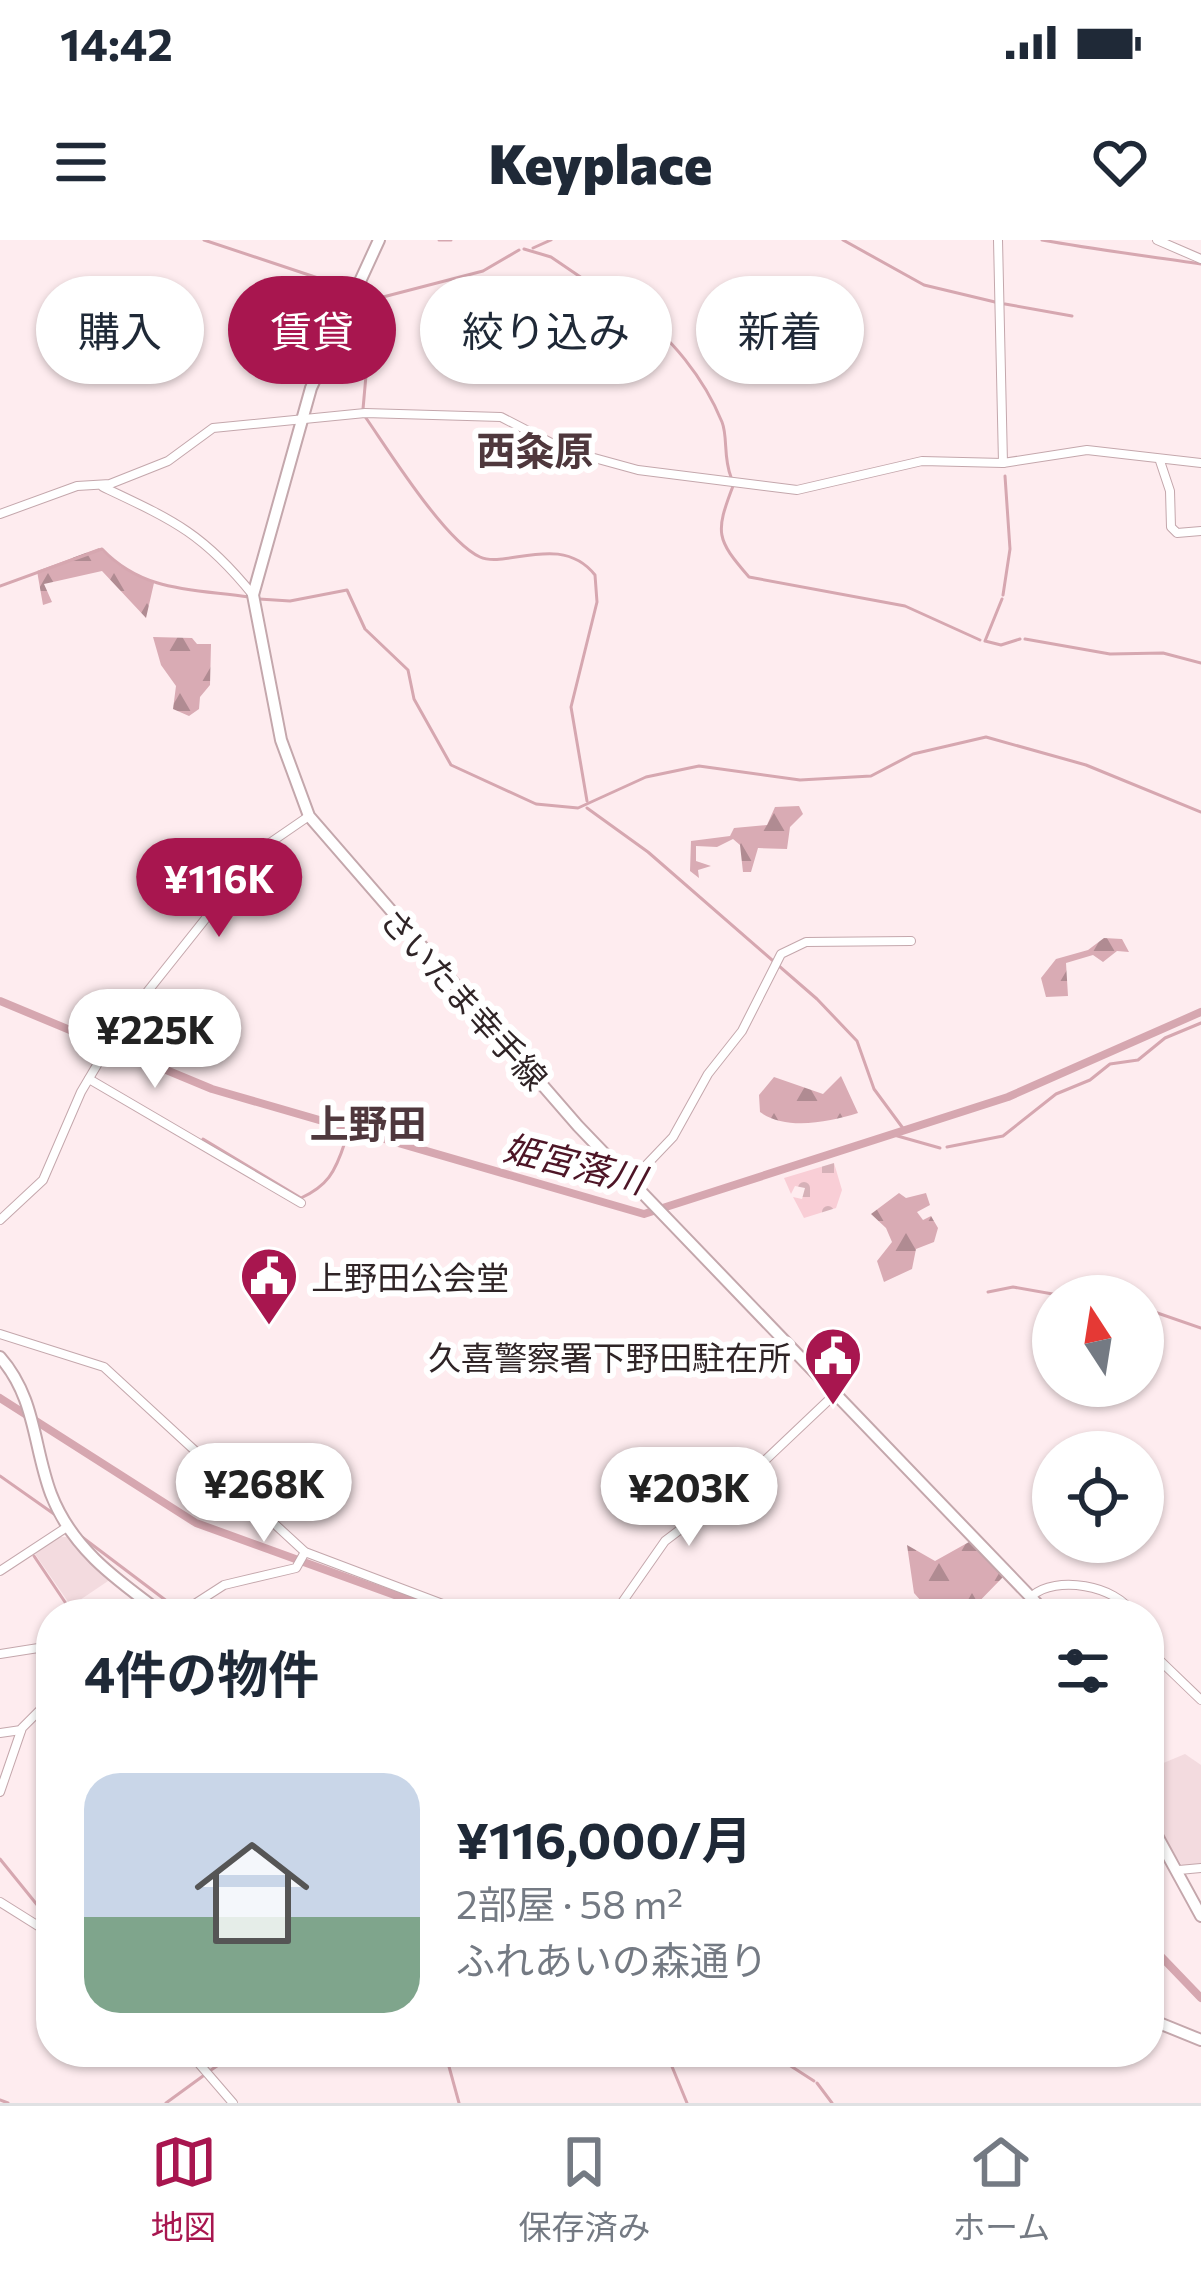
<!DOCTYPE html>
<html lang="ja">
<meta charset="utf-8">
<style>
:root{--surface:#fff;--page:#f2f2f3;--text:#1f2937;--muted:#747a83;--line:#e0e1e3;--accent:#a8164f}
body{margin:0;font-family:Commissioner,"Noto Sans JP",sans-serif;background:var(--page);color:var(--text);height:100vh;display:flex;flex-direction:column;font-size:45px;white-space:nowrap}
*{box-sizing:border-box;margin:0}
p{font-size:39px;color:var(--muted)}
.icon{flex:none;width:66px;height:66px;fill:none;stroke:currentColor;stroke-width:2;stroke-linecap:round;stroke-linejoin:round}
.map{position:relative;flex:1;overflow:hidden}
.panel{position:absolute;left:36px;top:1359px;width:1128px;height:468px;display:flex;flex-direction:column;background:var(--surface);border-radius:48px;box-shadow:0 3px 9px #0004}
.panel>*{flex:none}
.banner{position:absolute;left:36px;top:36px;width:1131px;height:108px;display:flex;gap:24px}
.needle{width:78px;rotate:348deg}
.tools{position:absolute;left:1032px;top:1035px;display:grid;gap:24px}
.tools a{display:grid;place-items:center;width:132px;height:132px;border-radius:50%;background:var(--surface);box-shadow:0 3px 9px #0004;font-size:60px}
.price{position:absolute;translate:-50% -102px;padding:0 27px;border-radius:42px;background:#fff;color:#222;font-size:39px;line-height:78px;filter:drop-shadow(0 3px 6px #0008)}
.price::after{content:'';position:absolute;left:50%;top:72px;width:36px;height:27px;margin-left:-18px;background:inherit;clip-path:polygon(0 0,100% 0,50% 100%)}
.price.active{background:var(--accent);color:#fff}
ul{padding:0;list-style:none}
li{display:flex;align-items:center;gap:36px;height:300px;padding:0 48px}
li span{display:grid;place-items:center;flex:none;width:336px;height:240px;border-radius:36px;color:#555}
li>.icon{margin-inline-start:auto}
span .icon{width:144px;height:144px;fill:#fffc;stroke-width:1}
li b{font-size:51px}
h2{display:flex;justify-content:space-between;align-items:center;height:144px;padding:0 48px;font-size:51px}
.pill{padding:0 42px;border-radius:54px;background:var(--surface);box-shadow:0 3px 9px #0004;font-size:42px;line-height:108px}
.pill.active{background:var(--accent);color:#fff}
.status{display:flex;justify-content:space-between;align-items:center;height:84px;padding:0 60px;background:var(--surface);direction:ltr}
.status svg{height:33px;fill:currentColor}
header{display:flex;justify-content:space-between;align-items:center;height:156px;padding:0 48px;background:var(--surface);font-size:54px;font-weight:800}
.tabs{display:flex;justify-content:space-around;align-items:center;height:168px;border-top:3px solid var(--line);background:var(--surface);font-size:33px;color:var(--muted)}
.tabs a{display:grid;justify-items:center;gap:6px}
.tabs .active{color:var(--accent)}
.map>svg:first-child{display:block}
.built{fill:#f3dbdf}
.forest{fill:url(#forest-firs)}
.cemetery{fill:url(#cemetery-stones)}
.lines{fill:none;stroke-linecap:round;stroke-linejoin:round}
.stream{stroke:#d6a7b0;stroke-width:3}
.river{stroke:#d6a7b0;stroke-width:8}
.tertiary-casing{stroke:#c4a7ac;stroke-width:10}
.primary-casing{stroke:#c4a7ac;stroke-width:14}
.tertiary{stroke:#fff;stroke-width:8}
.primary{stroke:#fff;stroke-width:10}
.labels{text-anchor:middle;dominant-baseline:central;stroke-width:12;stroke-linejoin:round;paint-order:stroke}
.street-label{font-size:33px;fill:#2f2426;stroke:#fff}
.poi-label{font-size:33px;fill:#2f2426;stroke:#fff;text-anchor:start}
.water-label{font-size:36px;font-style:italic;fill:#4d1526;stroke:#fff}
.quarter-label{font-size:39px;font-weight:bold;fill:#4f383d;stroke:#fff}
</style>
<div class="status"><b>14:42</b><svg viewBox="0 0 49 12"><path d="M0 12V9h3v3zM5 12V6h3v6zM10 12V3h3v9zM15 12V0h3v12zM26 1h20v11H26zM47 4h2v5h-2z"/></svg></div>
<header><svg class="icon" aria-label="menu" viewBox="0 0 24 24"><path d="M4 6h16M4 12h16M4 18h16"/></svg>Keyplace<svg class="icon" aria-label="heart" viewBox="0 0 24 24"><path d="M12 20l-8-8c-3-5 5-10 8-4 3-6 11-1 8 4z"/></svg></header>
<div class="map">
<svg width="1201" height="1863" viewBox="0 0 1201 1863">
<defs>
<pattern id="forest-firs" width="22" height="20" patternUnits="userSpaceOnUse" patternTransform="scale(3)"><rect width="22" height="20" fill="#d9abb4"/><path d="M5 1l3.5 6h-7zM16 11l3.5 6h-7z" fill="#b08b92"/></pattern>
<pattern id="cemetery-stones" width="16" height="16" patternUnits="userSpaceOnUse" patternTransform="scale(3)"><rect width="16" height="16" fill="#f9ced6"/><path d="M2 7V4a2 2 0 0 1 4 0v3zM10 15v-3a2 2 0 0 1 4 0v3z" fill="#d6b1b8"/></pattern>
</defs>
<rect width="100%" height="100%" fill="#feecef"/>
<g class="built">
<polygon points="59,1297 68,1297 111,1339 71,1366 35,1314"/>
<polygon points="1185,1514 1201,1525 1201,1626 1183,1627 1149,1574 1149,1529"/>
</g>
<g class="forest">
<polygon points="99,308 120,326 154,343 146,378 102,331 44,344 52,362 43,365 37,331"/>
<polygon points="153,397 192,398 197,404 211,404 210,445 200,457 199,469 189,476 173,469 176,446 161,425"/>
<polygon points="799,566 803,574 790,587 787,609 758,608 751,632 743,632 740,605 733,599 717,607 696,606 696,621 711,626 698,630 699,638 690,631 691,601 730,596 734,588 767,585 775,567"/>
<polygon points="1104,698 1122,699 1129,712 1117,711 1103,722 1093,715 1066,723 1068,756 1046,757 1041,738 1056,719 1088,710"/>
<path d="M841,836l17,37c-29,9 -72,18 -98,-1l-1,-17 15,-18 49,17z"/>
<polygon points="899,953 906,958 926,953 930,965 917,972 923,980 931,976 938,988 934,1002 916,1009 912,1029 884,1042 877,1021 892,1002 886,988 871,974"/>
<polygon points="969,1302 1003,1337 967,1374 929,1370 914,1353 907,1305 935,1321"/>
</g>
<polygon class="cemetery" points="834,923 842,950 836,968 804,978 793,957 802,959 805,948 795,946 791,954 784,938"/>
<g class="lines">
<g class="stream">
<polyline points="204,0 351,49"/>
<polyline points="439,0 451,0"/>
<polyline points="843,0 924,45 995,62"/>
<path d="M1042,0c56,10 106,16 159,24"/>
<polyline points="533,8 551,0"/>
<polyline points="524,9 551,17 629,70"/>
<polyline points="383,57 483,31 519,10"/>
<polyline points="1005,64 1072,76"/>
<path d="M632,71c38,23 73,69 90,111 6,15 1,35 9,55"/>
<polyline points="363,169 373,57"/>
<path d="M366,178c23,33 79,123 114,139 26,12 81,-25 115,18l2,27 -26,105 16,94"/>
<path d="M733,246c-18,47 -17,53 16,91l156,29 75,34"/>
<path d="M0,346l102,-37c42,44 93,40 147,48"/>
<polyline points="1003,355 1010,309 1005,236"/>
<polyline points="259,359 290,361 347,350 365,389 408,430 414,459 451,525 536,564 578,568 646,537 699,526 800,540 871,536 913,514 986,497 1086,525 1201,572"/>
<polyline points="1002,359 985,401 1001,405 1020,399"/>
<polyline points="1025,399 1110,414 1163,413 1201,423"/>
<polyline points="587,568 648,612 817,759 857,801 874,849 905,891"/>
<polyline points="894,895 940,908"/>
<path d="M203,899l98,59c26,-12 34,-25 44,-56h15l3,-9"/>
<polyline points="947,907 1003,896 1056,854 1090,840 1110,824 1138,820 1165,798 1201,783"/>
<polyline points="988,1052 1013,1047 1064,1056"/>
<polyline points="1104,1054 1109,1056"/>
<polyline points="1066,1056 1099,1054"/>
<polyline points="1143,1068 1201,1088"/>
<polyline points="0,1236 54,1274"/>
<polyline points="82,1297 172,1365"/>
<polyline points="34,1316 73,1374"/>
<polyline points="0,1619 51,1682"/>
<polyline points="445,1812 459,1863"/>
<polyline points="666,1812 687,1863"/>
<polyline points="769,1812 814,1841"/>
<polyline points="211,1830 238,1812"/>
<polyline points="817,1843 832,1863"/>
<polyline points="0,1860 8,1863"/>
<polyline points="166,1863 203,1836"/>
</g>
<g class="river">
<polyline points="0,761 212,849 644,974 1008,857 1201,772"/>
<polyline points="0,1158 196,1283 447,1374"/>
<polyline points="1149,1704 1201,1758"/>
</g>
<g class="tertiary-casing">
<g id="tertiary">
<polyline points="998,0 1003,223"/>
<polyline points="1157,0 1201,19"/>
<polyline points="1160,221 1170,251 1171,287 1177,293 1201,291"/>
<path d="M103,247c70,33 100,46 150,108"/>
<polyline points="0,274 77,246 110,244 168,221 213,188 365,173 501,177 565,210 638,230 797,250 922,221 1003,223 1087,210 1201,223"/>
<polyline points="89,839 301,963"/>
<polyline points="631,941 673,897 708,834 742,791 781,714 806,702 911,701"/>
<polyline points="0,980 43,940 81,852 120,786 261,609 309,576"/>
<polyline points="0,1094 104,1127 305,1312 469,1374"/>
<polyline points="0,1331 67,1287"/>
<path d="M1032,1356c23,-21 85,-11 101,18"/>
<polyline points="179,1374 224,1345 296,1328 305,1312"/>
<polyline points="614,1374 665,1301 739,1245 834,1155"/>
<polyline points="1149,1410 1201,1460"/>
<polyline points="0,1414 51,1406"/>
<polyline points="0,1493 21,1490"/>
<polyline points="0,1552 22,1488 51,1459"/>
<polyline points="1179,1630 1201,1628"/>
<polyline points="0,1662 51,1694"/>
<polyline points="189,1812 233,1863"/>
</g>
</g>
<g class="primary-casing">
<g id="primary">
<polyline points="379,0 311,148 253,355 281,500 309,576 578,886 1047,1374"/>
<path d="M0,1117c36,41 33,89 51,137 21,55 66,86 112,120"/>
<polyline points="1149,1581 1201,1676"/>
<polyline points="1149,1779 1201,1800"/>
</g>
</g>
<use href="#tertiary" class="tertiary"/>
<use href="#primary" class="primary"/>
</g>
<defs>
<g id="civic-pin" transform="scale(3)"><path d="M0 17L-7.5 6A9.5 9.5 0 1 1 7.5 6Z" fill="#a8164f" stroke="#fff"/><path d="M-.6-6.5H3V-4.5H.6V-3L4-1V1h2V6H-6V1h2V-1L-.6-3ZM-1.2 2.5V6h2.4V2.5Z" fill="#fff"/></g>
</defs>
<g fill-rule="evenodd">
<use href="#civic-pin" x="269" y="1036"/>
<use href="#civic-pin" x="833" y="1116"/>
</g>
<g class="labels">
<g class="street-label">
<text transform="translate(465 758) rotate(48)">さいたま幸手線</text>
</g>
<g class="poi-label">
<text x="311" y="1036">上野田公会堂</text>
<text x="791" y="1116" text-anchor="end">久喜警察署下野田駐在所</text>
</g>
<g class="water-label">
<text transform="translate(575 922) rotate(14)">姫宮落川</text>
</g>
<g class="quarter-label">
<text x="535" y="209">西粂原</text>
<text x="368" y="882">上野田</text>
</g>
</g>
</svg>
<div class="tools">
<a><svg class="needle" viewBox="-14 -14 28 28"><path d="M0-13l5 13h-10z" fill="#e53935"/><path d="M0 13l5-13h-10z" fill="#747a83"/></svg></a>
<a><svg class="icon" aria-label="locate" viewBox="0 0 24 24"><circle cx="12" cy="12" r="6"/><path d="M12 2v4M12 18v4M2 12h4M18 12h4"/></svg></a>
</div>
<b class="price active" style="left:219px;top:700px">¥116K</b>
<b class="price" style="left:155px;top:851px">¥225K</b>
<b class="price" style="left:264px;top:1305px">¥268K</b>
<b class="price" style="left:689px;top:1309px">¥203K</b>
<div class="banner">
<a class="pill">購入</a>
<a class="pill active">賃貸</a>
<a class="pill">絞り込み</a>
<a class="pill">新着</a>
</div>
<section class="panel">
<h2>4件の物件<svg class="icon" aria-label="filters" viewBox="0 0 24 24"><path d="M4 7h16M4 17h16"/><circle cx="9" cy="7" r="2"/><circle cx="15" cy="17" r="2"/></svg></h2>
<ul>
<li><span style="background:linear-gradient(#c9d6e8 60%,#7fa58c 0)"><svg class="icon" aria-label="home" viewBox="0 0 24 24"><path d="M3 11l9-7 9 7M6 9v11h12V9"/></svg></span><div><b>¥116,000/月</b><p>2部屋 · 58 m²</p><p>ふれあいの森通り</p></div></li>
</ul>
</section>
</div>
<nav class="tabs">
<a class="active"><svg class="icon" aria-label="map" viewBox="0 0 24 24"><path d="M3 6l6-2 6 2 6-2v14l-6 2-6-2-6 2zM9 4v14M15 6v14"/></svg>地図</a>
<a><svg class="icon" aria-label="saved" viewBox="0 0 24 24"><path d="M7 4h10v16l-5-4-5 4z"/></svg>保存済み</a>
<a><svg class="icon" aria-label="home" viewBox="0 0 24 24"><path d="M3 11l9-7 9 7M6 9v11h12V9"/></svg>ホーム</a>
</nav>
